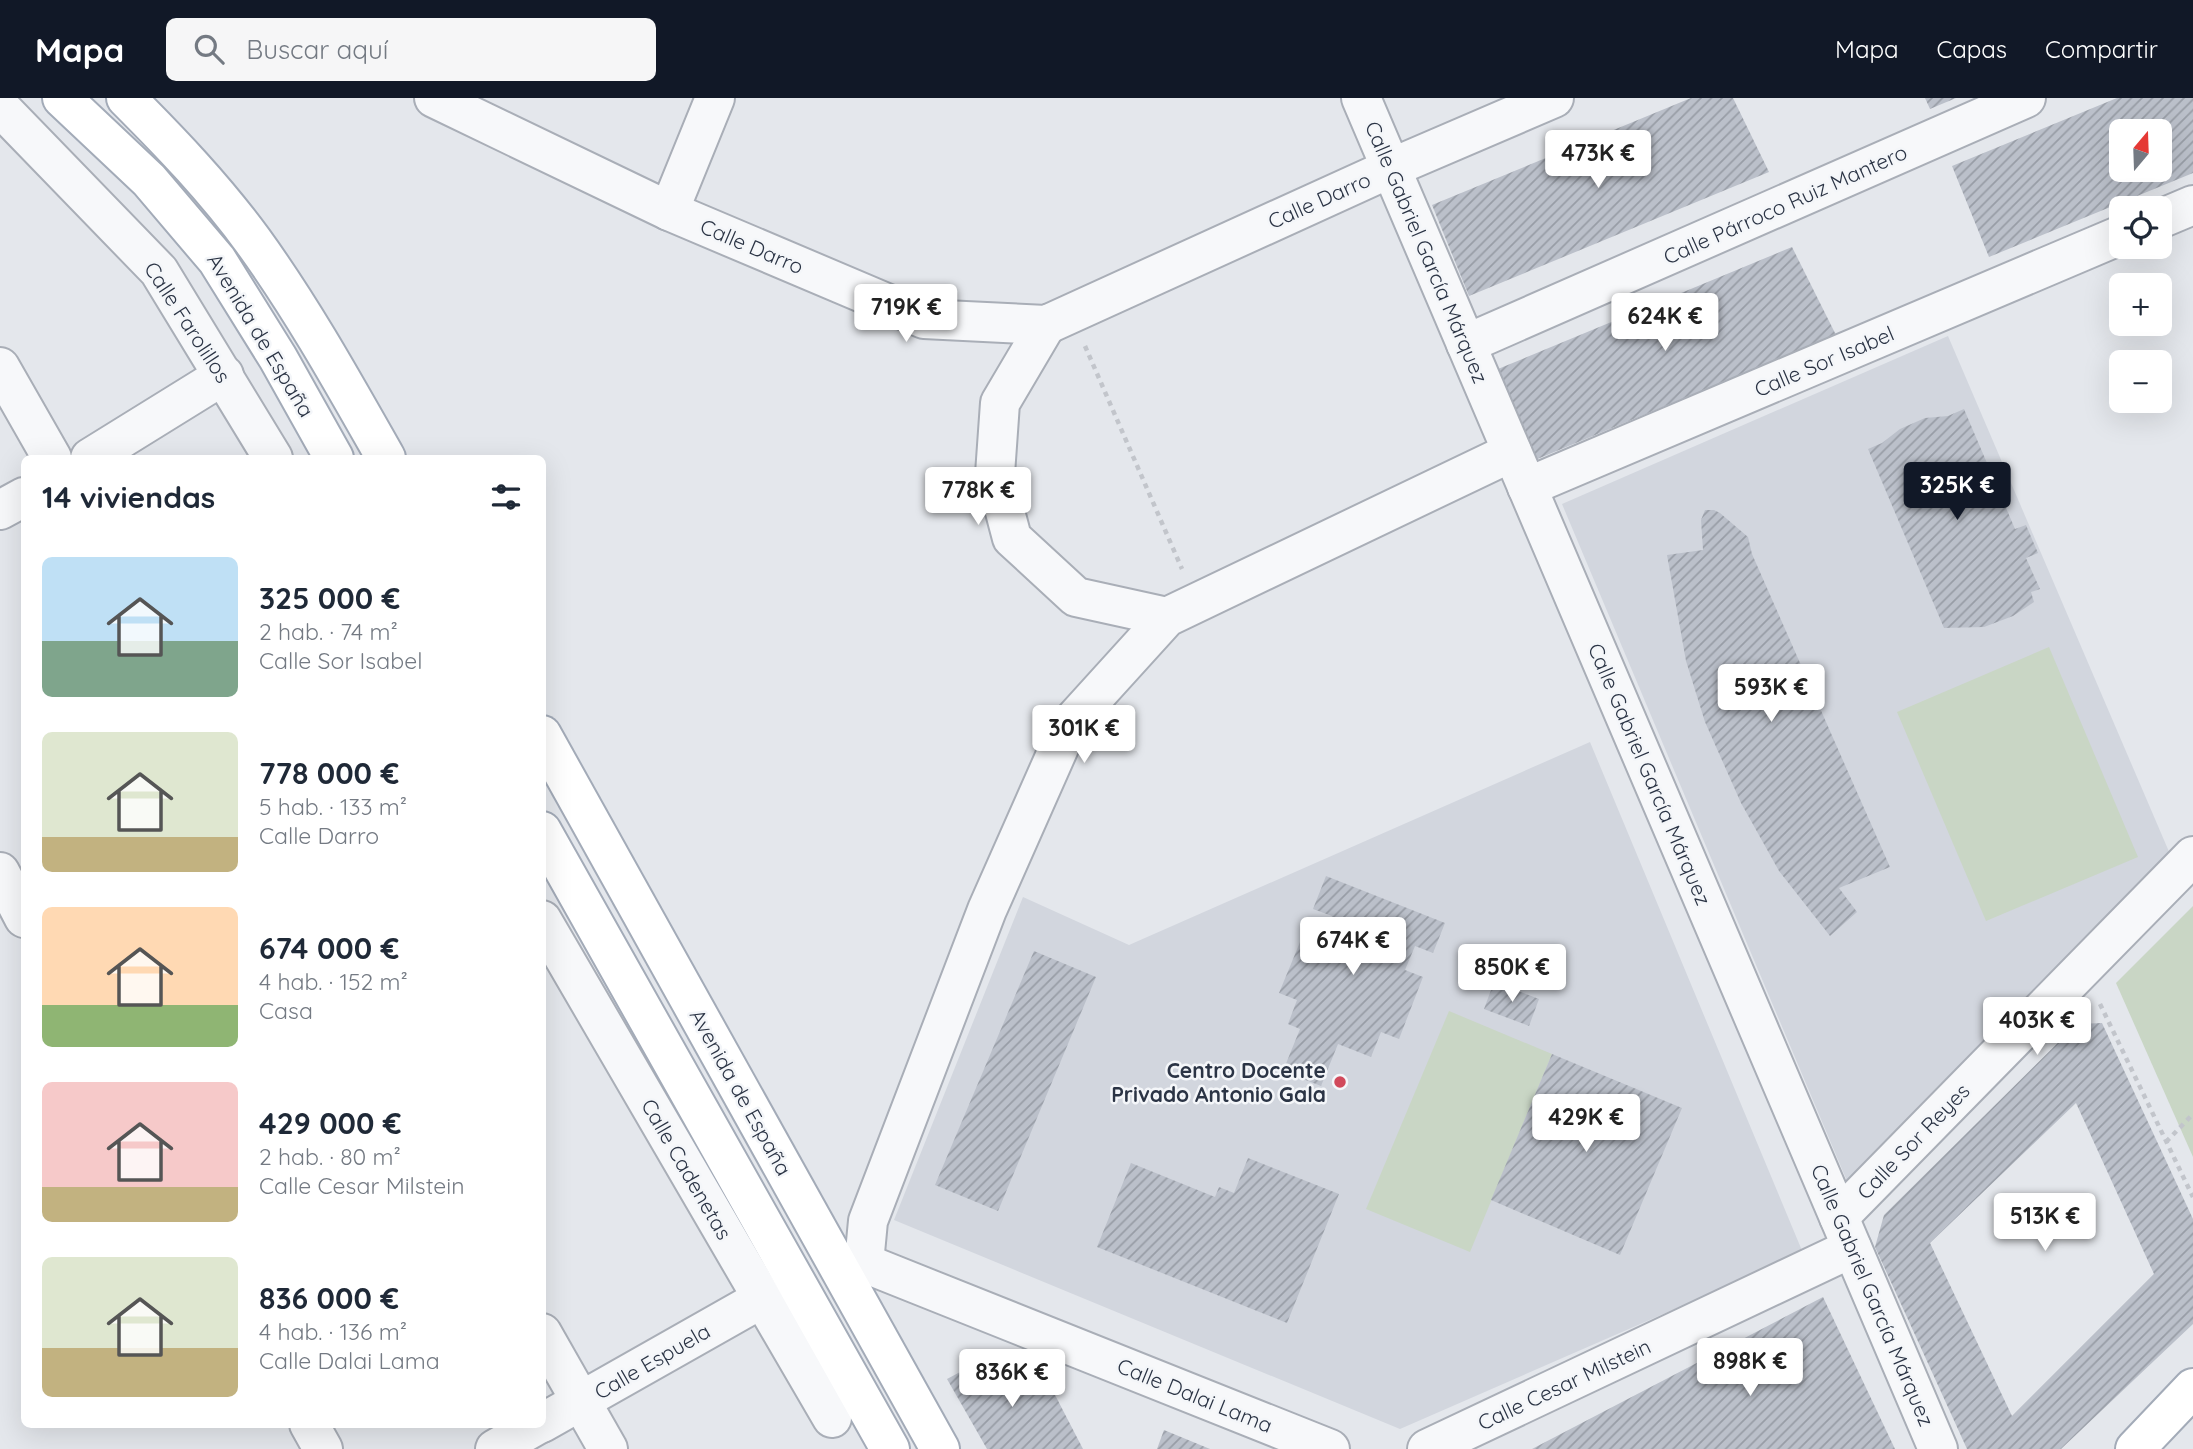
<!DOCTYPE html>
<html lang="es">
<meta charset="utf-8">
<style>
:root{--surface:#fff;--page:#f6f6f7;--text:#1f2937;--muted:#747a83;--accent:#111827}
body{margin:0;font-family:Quicksand,sans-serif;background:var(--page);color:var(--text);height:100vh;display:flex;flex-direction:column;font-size:26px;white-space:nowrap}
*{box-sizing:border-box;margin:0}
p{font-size:23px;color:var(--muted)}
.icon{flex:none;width:38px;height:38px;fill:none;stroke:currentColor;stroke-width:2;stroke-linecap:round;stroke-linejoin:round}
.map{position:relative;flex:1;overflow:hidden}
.drawer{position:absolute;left:21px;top:357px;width:525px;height:973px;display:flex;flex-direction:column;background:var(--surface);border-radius:10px;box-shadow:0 7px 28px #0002}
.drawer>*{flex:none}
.needle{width:46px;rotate:19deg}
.fabs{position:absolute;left:2109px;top:21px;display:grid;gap:14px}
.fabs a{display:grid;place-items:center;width:63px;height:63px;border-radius:10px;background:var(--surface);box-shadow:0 7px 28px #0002;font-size:35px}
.price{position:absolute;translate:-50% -60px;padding:0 16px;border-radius:7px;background:#fff;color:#222;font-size:23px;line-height:46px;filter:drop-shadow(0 2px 4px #0008)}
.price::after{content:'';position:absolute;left:50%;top:42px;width:21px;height:16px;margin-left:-10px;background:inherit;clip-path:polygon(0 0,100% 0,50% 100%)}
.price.on{background:var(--accent);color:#fff}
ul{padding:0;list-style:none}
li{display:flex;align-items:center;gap:21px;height:175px;padding:0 21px}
li span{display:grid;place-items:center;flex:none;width:196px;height:140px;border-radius:10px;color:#555}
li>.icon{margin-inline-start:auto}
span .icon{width:84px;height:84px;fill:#fffc;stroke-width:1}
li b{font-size:30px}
h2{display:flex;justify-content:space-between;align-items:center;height:84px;padding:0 21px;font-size:30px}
header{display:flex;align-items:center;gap:42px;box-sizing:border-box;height:98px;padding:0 35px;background:var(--accent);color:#fff}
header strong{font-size:33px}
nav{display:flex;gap:38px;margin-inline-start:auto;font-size:24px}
.search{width:490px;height:63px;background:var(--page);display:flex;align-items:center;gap:18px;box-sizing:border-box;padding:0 24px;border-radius:10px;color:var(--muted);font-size:26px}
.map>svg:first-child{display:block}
.built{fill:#d2d6de}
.garden{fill:#c9d6c5}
.building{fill:url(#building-hatch);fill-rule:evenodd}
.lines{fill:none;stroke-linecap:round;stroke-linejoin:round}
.minor-casing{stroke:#a9aeb7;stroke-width:42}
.major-casing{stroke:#a3abb8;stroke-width:42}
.path{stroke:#c2c5cb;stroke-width:4.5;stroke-dasharray:5 5;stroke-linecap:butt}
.minor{stroke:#f7f8fa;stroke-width:38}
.major{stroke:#fff;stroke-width:38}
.poi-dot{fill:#d1495b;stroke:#f4f6f9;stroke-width:2.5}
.labels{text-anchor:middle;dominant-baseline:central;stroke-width:5;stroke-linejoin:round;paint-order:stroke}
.street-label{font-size:21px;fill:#2b3445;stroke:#f4f6f9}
.poi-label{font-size:21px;font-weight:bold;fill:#2b3445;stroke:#f4f6f9;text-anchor:end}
</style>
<header>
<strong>Mapa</strong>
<div class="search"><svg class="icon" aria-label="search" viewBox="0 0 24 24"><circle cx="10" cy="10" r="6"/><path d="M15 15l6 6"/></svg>Buscar aquí</div>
<nav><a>Mapa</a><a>Capas</a><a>Compartir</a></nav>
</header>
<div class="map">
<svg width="2193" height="1351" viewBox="0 0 2193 1351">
<defs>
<pattern id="building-hatch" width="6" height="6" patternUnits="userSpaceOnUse" patternTransform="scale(1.75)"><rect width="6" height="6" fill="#bbc0ca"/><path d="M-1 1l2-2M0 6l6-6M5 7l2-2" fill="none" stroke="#989da6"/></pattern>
</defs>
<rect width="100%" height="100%" fill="#e4e7ec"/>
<g class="built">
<polygon points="1948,238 2170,756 1847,1083 1562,406"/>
<polygon points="1590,644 1803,1155 1400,1331 894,1122 1023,799 1129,847"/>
</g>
<g class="garden">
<polygon points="2049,549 2138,759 1986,823 1897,614"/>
<polygon points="2193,808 2193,1059 2116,885"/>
<polygon points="1449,913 1552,956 1470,1154 1366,1111"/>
</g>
<g class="building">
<polygon points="1691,0 1733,0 1769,74 1469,198 1432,107"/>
<polygon points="1925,0 1956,0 1930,11"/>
<path d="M2117,0h76v75l-204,84 -37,-91zM2121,33h39v39h-39z"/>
<polygon points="1792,149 1836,237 1535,362 1498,271"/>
<polygon points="1964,311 2015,431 2026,427 2038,455 2026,460 2040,491 2031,494 2034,504 2013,518 1984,529 1944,530 1868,351 1882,345 1900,331 1925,320 1948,318"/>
<polygon points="1705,412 1714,412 1720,415 1748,439 1752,456 1890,769 1839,790 1857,814 1830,838 1779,773 1741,705 1705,624 1686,563 1667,457 1703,452 1701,422"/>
<polygon points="1326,778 1445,825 1433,855 1415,848 1405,872 1423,879 1399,941 1381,934 1371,959 1338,946 1321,988 1283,973 1300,931 1288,926 1297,902 1279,895 1305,832 1323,839 1332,818 1313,811"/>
<polygon points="1034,853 1096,879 998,1113 935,1087"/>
<polygon points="1494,884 1539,901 1529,928 1484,911"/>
<path d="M2102,925l91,196v105l-132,125h-94l-92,-202 9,-32 193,-191zM2076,1005l78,171 -142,142 -82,-173z"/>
<polygon points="1552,956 1682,1010 1620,1157 1491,1102"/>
<polygon points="1248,1060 1339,1096 1287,1225 1097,1149 1131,1065 1215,1099 1219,1089 1234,1095"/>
<polygon points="1823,1199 1895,1351 1532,1351"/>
<polygon points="990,1258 1054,1295 1083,1351 987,1351 947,1281"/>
<polygon points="1164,1332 1210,1351 1157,1351"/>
</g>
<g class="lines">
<g class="minor-casing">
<g id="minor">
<polyline points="434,0 669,113 924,221 1046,227 1391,70 1554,0"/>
<polyline points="1361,0 1938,1351"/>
<polyline points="0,9 159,173 273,360"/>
<polyline points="669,113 715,0"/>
<polyline points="2160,121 2193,107"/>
<polyline points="1046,227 1000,305 995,376 1012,440 1076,499 1167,519"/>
<polyline points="1466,246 2026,0"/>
<polyline points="0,269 52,360"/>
<polyline points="90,360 224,277"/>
<polyline points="1527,389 2121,137"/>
<polyline points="0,412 24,399"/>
<polyline points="0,774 24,820"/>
<polyline points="542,822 832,1320"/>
<polyline points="1839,1119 2193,758"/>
<polyline points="864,1165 868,1123 987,812 1069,627 1167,519 1512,354"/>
<polyline points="864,1165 1330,1351"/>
<polyline points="542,1235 608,1351"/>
<polyline points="542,1325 761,1201"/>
<polyline points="309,1326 323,1351"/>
<polyline points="495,1351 539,1326"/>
<polyline points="1427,1351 1852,1150"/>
</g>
</g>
<g class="major-casing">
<g id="major">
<polyline points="62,0 149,82 217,162 278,260 334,360"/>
<path d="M126,0c45,45 89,91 127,143 50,69 91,143 133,217"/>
<polyline points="542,637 940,1351"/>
<polyline points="542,733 890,1351"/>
<polyline points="2135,1351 2193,1290"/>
</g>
</g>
<g class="path">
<polyline points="1085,248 1182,471"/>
<polyline points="2100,906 2193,1099"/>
<polyline points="2166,1044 2193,1016"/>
</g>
<use href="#minor" class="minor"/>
<use href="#major" class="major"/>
</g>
<circle class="poi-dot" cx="1340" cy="984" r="7"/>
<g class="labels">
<g class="street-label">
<text transform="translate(1319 102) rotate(-24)">Calle Darro</text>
<text transform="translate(1785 106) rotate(-24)">Calle Párroco Ruiz Mantero</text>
<text transform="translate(752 148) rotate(23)">Calle Darro</text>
<text transform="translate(1427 154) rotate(67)">Calle Gabriel García Márquez</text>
<text transform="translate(188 224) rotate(57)">Calle Farolillos</text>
<text transform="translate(261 237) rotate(59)">Avenida de España</text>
<text transform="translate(1824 263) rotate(-23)">Calle Sor Isabel</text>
<text transform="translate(1650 676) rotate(67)">Calle Gabriel García Márquez</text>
<text transform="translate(741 994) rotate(61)">Avenida de España</text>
<text transform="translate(1913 1043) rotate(-46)">Calle Sor Reyes</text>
<text transform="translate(687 1071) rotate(60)">Calle Cadenetas</text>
<text transform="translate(1873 1197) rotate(67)">Calle Gabriel García Márquez</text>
<text transform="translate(652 1263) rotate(-30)">Calle Espuela</text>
<text transform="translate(1564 1286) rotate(-25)">Calle Cesar Milstein</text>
<text transform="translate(1195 1297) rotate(22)">Calle Dalai Lama</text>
</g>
<g class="poi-label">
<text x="1326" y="972">Centro Docente<tspan x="1326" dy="24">Privado Antonio Gala</tspan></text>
</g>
</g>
</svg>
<div class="fabs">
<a><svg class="needle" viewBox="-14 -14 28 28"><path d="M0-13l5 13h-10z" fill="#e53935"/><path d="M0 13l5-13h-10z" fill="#747a83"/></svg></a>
<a><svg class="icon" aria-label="locate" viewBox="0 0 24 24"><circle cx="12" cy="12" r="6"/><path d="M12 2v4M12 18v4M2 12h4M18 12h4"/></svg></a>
<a>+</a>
<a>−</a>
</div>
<b class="price" style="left:1598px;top:92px">473K €</b>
<b class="price" style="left:906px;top:246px">719K €</b>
<b class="price" style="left:1665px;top:255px">624K €</b>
<b class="price on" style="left:1957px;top:424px">325K €</b>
<b class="price" style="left:978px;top:429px">778K €</b>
<b class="price" style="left:1771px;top:626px">593K €</b>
<b class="price" style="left:1084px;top:667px">301K €</b>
<b class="price" style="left:1353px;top:879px">674K €</b>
<b class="price" style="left:1512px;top:906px">850K €</b>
<b class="price" style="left:2037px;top:959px">403K €</b>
<b class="price" style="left:1586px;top:1056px">429K €</b>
<b class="price" style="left:2045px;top:1155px">513K €</b>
<b class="price" style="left:1750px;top:1300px">898K €</b>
<b class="price" style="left:1012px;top:1311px">836K €</b>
<section class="drawer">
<h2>14 viviendas<svg class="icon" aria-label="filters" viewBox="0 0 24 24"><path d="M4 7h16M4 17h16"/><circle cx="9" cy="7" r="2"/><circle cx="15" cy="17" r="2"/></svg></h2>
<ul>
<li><span style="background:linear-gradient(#bfe0f5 60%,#7fa58c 0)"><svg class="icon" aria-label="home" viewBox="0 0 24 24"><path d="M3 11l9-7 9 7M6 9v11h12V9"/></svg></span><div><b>325 000 €</b><p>2 hab. · 74 m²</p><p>Calle Sor Isabel</p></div></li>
<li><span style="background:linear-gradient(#dfe7d0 75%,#c2b280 0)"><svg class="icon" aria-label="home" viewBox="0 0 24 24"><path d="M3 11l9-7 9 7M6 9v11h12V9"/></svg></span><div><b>778 000 €</b><p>5 hab. · 133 m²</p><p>Calle Darro</p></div></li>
<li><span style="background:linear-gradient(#ffd9b3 70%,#8fb573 0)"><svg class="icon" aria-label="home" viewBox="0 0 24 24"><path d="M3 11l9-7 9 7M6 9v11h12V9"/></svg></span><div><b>674 000 €</b><p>4 hab. · 152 m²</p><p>Casa</p></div></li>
<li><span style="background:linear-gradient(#f6c9c9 75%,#c2b280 0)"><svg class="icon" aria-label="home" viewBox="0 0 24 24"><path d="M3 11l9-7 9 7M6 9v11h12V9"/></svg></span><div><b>429 000 €</b><p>2 hab. · 80 m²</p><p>Calle Cesar Milstein</p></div></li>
<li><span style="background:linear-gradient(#dfe7d0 65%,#c2b280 0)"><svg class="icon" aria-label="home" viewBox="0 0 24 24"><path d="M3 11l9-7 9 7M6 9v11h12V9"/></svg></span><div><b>836 000 €</b><p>4 hab. · 136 m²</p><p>Calle Dalai Lama</p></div></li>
</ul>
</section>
</div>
